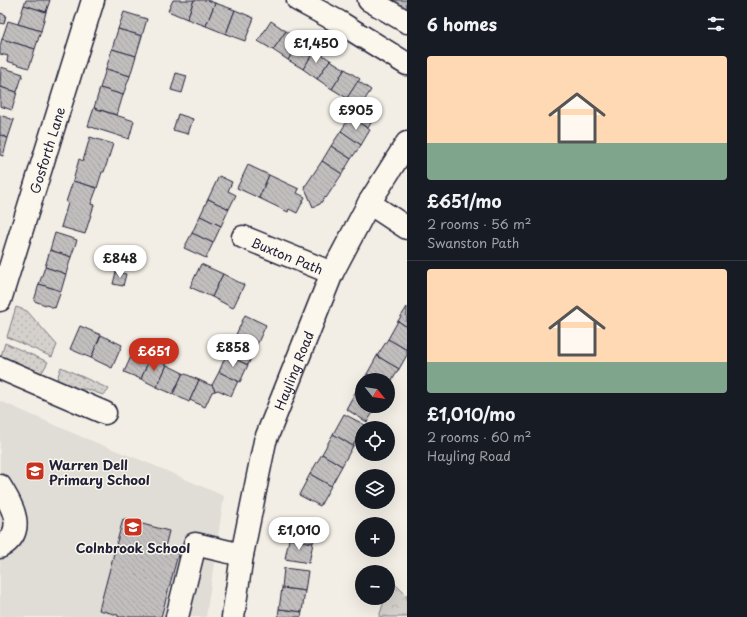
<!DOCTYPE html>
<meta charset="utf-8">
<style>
:root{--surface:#171b24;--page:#242831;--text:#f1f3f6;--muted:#9ea1a6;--line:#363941;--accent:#c8321e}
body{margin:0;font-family:"Playpen Sans",sans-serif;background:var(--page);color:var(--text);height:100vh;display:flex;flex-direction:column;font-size:15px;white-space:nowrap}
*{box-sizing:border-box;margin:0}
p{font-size:13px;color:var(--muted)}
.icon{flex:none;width:22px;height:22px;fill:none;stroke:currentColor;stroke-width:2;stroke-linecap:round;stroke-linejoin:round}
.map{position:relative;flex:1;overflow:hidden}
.details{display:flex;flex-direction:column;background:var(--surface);width:340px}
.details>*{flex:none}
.needle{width:26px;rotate:120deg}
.controls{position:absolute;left:355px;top:373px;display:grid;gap:8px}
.controls a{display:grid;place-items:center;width:40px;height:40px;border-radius:50%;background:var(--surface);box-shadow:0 4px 16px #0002;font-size:20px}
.price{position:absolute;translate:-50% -34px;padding:0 9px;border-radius:14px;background:#fff;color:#222;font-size:13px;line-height:26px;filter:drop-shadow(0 1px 2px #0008)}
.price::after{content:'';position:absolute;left:50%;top:24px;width:12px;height:9px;margin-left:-6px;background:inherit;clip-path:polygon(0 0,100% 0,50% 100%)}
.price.selected{background:var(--accent);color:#fff}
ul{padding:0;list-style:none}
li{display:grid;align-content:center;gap:8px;height:212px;padding:0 20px}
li+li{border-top:1px solid var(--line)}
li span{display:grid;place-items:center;height:124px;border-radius:4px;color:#555}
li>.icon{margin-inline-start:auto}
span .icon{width:72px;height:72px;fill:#fffc;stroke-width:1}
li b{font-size:17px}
h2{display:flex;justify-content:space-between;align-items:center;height:48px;padding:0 20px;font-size:17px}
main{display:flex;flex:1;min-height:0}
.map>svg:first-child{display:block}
.built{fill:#e0dcd6}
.grass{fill:url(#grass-dots);stroke:#7b7a84}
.park{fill:url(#park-crowns);stroke:#7b7a84}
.building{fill:url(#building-back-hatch);stroke:#22223b}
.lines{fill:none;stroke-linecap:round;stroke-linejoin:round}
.minor-casing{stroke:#22223b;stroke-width:25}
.minor{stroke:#fbf7ec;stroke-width:22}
.labels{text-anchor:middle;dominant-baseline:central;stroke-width:3;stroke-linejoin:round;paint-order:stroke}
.street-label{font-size:13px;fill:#22223b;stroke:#fbf7ec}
.poi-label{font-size:13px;font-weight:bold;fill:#22223b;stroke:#fbf7ec;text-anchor:start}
</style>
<main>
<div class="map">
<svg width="407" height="617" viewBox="0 0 407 617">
<defs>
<pattern id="grass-dots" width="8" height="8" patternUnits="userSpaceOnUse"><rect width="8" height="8" fill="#d4d1cc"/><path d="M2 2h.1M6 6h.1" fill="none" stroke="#b6b3b0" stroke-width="1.8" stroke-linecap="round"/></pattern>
<pattern id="park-crowns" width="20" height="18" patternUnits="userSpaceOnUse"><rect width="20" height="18" fill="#d4d1cc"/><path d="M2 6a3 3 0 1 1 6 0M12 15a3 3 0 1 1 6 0" fill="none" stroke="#b6b3b0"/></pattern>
<pattern id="building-back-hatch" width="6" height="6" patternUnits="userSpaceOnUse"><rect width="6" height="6" fill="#c2bebe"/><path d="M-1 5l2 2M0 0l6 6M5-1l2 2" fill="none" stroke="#a6a3a4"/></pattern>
</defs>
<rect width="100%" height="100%" fill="#f2eee5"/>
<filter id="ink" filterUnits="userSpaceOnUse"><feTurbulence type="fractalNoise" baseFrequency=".025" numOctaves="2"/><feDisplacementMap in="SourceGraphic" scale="8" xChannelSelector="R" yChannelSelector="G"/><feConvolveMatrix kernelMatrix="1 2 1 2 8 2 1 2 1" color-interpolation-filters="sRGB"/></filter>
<g filter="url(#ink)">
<polygon class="built" points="0,401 82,437 153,465 224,496 206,617 0,617"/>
<g class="grass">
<polygon points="16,307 27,311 57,345 52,357 7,337"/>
<polygon points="5,343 48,362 41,374 3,361 1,356"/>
<polygon points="61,367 109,389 107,392 103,395 86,389 82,389 72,391 55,385"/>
</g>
<polygon class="park" points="390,579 407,596 407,617 379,617 385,598 388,598 388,587"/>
<g class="building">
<polygon points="26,0 50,0 46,12 24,5"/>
<polygon points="173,0 194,0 187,19 168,11"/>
<polygon points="194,0 207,0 215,3 206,26 187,19"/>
<polygon points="389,0 407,0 407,12"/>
<polygon points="215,3 235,10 226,34 206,26"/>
<polygon points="24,5 46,12 41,31 18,24"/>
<polygon points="235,10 254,18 245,41 226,34"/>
<polygon points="124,12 147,19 142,36 118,29"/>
<polygon points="0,13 6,15 4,24 0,23"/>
<polygon points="8,21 41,31 35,49 2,39"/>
<polygon points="271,21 286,31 273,50 258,41"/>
<polygon points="118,29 142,36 136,56 112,49"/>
<polygon points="286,31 300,41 288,60 273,50"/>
<polygon points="2,39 35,49 29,68 7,61 8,56 0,54 0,46"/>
<polygon points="300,41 315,50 303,69 288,60"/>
<polygon points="112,49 136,56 130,76 106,69"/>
<polygon points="315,50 330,60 317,79 303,69"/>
<polygon points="330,60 345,69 332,89 317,79"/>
<polygon points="1,67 23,74 17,92 0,87"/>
<polygon points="106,69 130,76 123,95 100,88"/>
<polygon points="345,69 360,79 347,98 332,89"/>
<polygon points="176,73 187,76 182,93 171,90"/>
<polygon points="358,81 371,90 360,107 347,98"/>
<polygon points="0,87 17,92 12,110 0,106"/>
<polygon points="100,88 123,95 117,115 94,108"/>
<polygon points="360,107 375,116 368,128 352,119"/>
<polygon points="94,108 134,121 129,139 88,126"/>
<polygon points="178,114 193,119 188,134 173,130"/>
<polygon points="0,115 14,120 8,138 0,135"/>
<polygon points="350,117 370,130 361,145 341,131"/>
<polygon points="341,131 361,145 351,159 331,146"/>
<polygon points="0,135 8,138 3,156 0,155"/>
<polygon points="90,137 113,144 104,172 102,172 97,188 73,181 79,159 83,161"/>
<polygon points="331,146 351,159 342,174 322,161"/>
<polygon points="322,161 342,174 326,198 325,197 320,204 313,207 304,186 306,185"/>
<polygon points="248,165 269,175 259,198 237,188"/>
<polygon points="269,175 299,189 297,193 305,197 297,213 289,209 288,212 259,198"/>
<polygon points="219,176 232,182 228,191 236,195 229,209 208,199"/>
<polygon points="73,181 97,188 91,204 94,205 85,234 61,227 68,203 66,202"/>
<polygon points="208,199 229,209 221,226 200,216"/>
<polygon points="200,216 221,226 213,243 192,233"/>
<polygon points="55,233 77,240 71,257 50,250"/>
<polygon points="192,233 213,243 206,258 184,248"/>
<polygon points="50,250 71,257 66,274 45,267"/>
<polygon points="201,264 223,274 212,297 190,287"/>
<polygon points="45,267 66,274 61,291 39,284"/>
<polygon points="116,272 126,274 123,286 113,284"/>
<polygon points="223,274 244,285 233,308 212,297"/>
<polygon points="39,284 61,291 55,308 34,301"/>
<polygon points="407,307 407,327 398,321"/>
<polygon points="245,315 266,325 255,349 234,339"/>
<polygon points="398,321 407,327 407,350 388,339"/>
<polygon points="80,326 101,335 91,358 70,349"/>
<polygon points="101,335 122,345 112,368 91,358"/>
<polygon points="234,339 255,349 248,365 226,355"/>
<polygon points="388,339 407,350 407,355 399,369 377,356"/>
<polygon points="134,350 150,358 141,379 124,372"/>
<polygon points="226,355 248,365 240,382 219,372"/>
<polygon points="377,356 399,369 388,387 388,380 377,380 367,374"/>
<polygon points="150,358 167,365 157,387 141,379"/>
<polygon points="167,365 183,373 173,394 157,387"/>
<polygon points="219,372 238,381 231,396 218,390 215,391 212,385"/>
<polygon points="183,373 199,380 189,402 173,394"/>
<polygon points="367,374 377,380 363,380"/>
<polygon points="199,380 210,385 212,385 215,391 212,392 205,407 190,400"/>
<polygon points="356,391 362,395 362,406 377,406 367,422 346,409"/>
<polygon points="344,414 365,425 362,428 353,446 333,434"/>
<polygon points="333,434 353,446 342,466 322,454"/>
<polygon points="322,454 342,466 331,486 310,474"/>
<polygon points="310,474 331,486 320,506 299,495"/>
<polygon points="123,519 169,531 165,547 179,551 161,617 118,617 118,615 99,610"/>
<polygon points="292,519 316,523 313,543 289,539"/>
<polygon points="289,539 313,543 309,563 285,559"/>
<polygon points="284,568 308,571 305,591 282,588"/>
<polygon points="282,588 305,591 302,612 279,609"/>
<polygon points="279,609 302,612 301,617 278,617"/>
</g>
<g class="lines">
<g class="minor-casing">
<g id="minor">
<polyline points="298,0 339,22 407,64"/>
<polyline points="369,0 407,22"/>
<polyline points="369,203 407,228"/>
<path id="s1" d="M243,237l89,36"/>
<path id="s2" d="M0,300l93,-300"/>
<polyline points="0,368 105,413"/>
<path d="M0,486c12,20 28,45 0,61"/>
<polyline points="177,617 195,544 242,555"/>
<path id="s3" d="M233,617l9,-62 23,-114 67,-168 37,-70 38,-60"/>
</g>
</g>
<use href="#minor" class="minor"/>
</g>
</g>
<defs>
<g id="school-square" transform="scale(1)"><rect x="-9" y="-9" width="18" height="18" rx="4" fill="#c8321e" stroke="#fbf7ec"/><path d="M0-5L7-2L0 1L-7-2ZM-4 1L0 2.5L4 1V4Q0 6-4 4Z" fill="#fff"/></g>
</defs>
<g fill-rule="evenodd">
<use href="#school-square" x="35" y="471"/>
<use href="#school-square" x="133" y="527"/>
</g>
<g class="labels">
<g class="street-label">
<text stroke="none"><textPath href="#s2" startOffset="157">Gosforth Lane</textPath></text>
<text stroke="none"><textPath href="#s1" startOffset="48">Buxton Path</textPath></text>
<text stroke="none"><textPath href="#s3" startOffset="255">Hayling Road</textPath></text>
</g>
<g class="poi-label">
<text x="49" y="464">Warren Dell<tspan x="49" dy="15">Primary School</tspan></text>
<text x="133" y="547" text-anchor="middle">Colnbrook School</text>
</g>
</g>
</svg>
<div class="controls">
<a><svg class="needle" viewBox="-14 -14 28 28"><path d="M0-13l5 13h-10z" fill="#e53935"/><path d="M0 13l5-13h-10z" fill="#9ea1a6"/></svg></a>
<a><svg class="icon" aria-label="locate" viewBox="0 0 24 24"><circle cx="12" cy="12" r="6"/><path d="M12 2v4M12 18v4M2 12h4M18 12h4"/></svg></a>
<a><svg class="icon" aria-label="layers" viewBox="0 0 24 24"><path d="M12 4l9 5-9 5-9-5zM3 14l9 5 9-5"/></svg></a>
<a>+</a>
<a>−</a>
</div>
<b class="price" style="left:316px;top:64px">£1,450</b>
<b class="price" style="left:356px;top:131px">£905</b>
<b class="price" style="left:120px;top:279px">£848</b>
<b class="price" style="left:233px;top:368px">£858</b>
<b class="price selected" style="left:154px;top:372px">£651</b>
<b class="price" style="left:299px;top:551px">£1,010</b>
</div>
<section class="details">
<h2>6 homes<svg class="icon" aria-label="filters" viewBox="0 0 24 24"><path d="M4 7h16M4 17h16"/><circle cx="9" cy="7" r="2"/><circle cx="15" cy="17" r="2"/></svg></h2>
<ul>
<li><span style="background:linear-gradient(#ffd9b3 70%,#7fa58c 0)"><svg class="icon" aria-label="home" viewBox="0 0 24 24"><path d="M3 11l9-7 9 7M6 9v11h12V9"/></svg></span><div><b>£651/mo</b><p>2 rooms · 56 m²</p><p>Swanston Path</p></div></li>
<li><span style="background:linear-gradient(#ffd9b3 75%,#7fa58c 0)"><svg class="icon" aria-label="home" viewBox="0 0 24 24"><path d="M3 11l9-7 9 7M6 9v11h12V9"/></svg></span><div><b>£1,010/mo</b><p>2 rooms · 60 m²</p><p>Hayling Road</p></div></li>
</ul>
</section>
</main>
